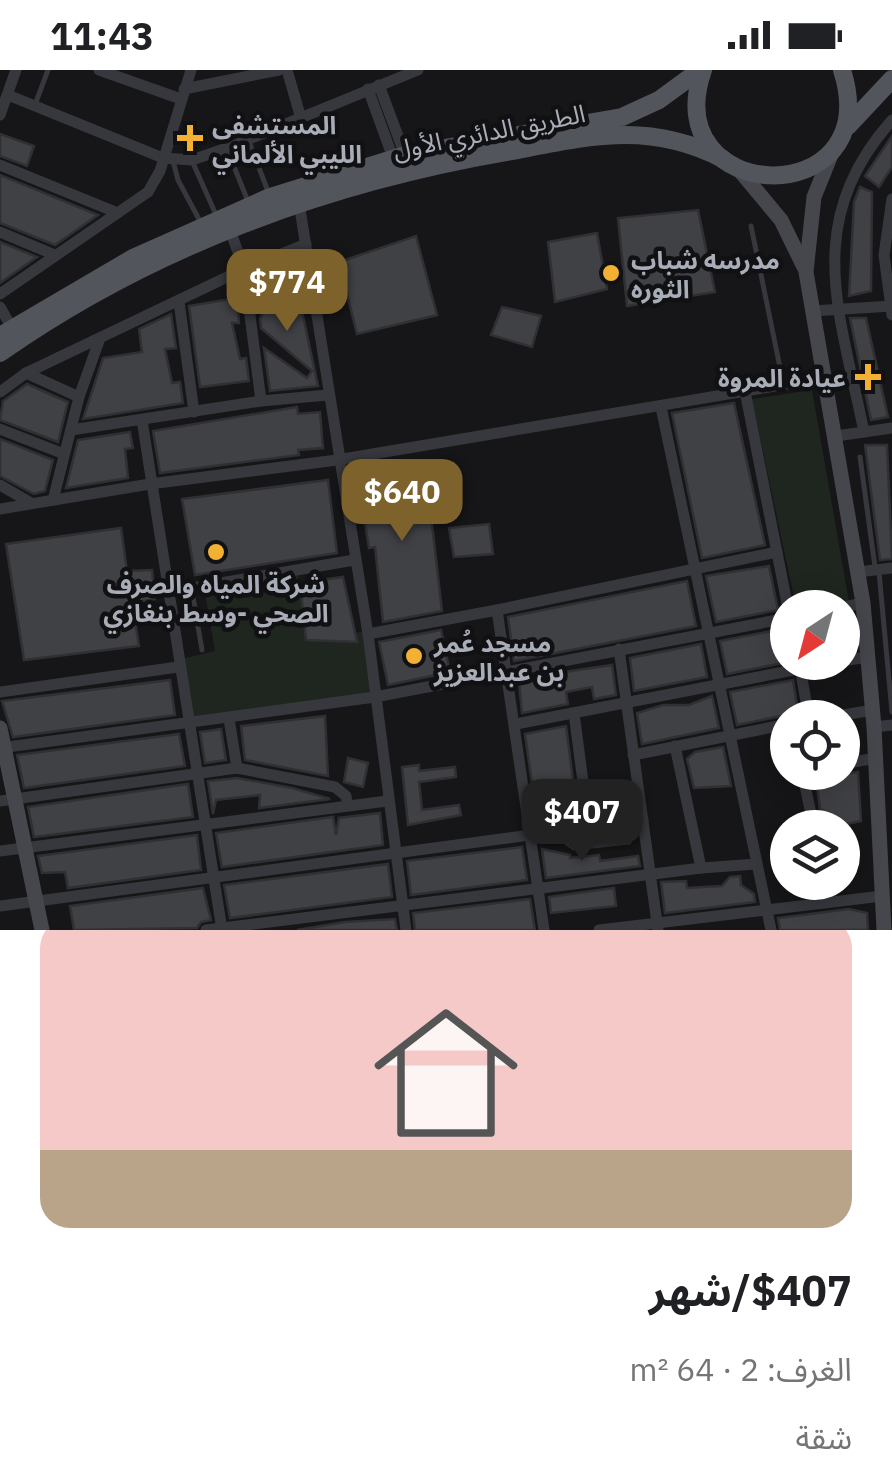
<!DOCTYPE html>
<html lang="ar">
<meta charset="utf-8">
<style>
:root{--surface:#fff;--page:#f2f2f2;--text:#202124;--muted:#757577;--line:#e0e0e0;--accent:#7e622b}
body{margin:0;font-family:"IBM Plex Sans","Noto Sans Arabic",sans-serif;background:var(--page);color:var(--text);direction:rtl;height:100vh;display:flex;flex-direction:column;font-size:38px;white-space:nowrap}
*{box-sizing:border-box;margin:0}
p{font-size:32px;color:var(--muted)}
.icon{flex:none;width:55px;height:55px;fill:none;stroke:currentColor;stroke-width:2;stroke-linecap:round;stroke-linejoin:round}
.map{position:relative;height:860px;overflow:hidden;direction:ltr}
.sheet{display:flex;flex-direction:column;background:var(--surface);flex:1}
.sheet>*{flex:none}
.needle{width:65px;rotate:216deg}
.tools{position:absolute;left:770px;top:520px;display:grid;gap:20px}
.tools a{display:grid;place-items:center;width:90px;height:90px;border-radius:50%;background:var(--surface);box-shadow:0 5px 25px #0003;font-size:50px}
.price{position:absolute;translate:-50% -85px;padding:0 22px;border-radius:20px;background:var(--accent);color:#fff;font-size:32px;line-height:65px;filter:drop-shadow(0 2px 5px #0008)}
.price::after{content:'';position:absolute;left:50%;top:60px;width:30px;height:22px;margin-left:-15px;background:inherit;clip-path:polygon(0 0,100% 0,50% 100%)}
.price.on{background:#222;color:#fff}
ul{padding:0;list-style:none}
li{display:grid;align-content:center;gap:20px;height:530px;padding:0 40px}
li+li{border-top:2px solid var(--line)}
li span{display:grid;place-items:center;height:310px;border-radius:30px;color:#555}
li>.icon{margin-inline-start:auto}
span .icon{width:180px;height:180px;fill:#fffc;stroke-width:1}
li b{font-size:42px}
.status{display:flex;justify-content:space-between;align-items:center;height:70px;padding:0 50px;background:var(--surface);direction:ltr}
.status svg{height:28px;fill:currentColor}
.map>svg:first-child{display:block}
.green{fill:#1e261f}
.building{fill:#404145;stroke:#303034;stroke-width:2.5}
.lines{fill:none;stroke-linecap:round;stroke-linejoin:round}
.lane{stroke:#37383d;stroke-width:5}
.street{stroke:#37383d;stroke-width:11}
.secondary{stroke:#45474d;stroke-width:15}
.primary{stroke:#53555c;stroke-width:18}
.poi-dot{fill:#f2b134;stroke:#111113;stroke-width:4}
.labels{text-anchor:middle;dominant-baseline:central;stroke-width:9;stroke-linejoin:round;paint-order:stroke}
.poi-label{font-size:25px;font-weight:bold;fill:#a8adb8;stroke:#111113;text-anchor:start}
.street-label{font-size:25px;fill:#a8adb8;stroke:#111113}
</style>
<div class="status"><b>11:43</b><svg viewBox="0 0 49 12"><path d="M0 12V9h3v3zM5 12V6h3v6zM10 12V3h3v9zM15 12V0h3v12zM26 1h20v11H26zM47 4h2v5h-2z"/></svg></div>
<div class="map">
<svg width="892" height="860" viewBox="0 0 892 860">
<rect width="100%" height="100%" fill="#161618"/>
<g class="green">
<polygon points="812,320 849,532 796,537 752,329"/>
<polygon points="297,501 312,565 366,562 375,627 189,653 178,590 215,581 204,518"/>
</g>
<g class="building">
<polygon points="0,64 34,76 27,96 0,86"/>
<polygon points="892,66 892,97 879,117 865,106"/>
<polygon points="0,105 98,145 55,175 0,153"/>
<polygon points="860,117 872,122 871,221 849,226 854,132"/>
<polygon points="698,140 715,222 627,236 618,148"/>
<polygon points="597,163 607,219 555,232 548,172"/>
<polygon points="416,166 437,245 357,264 339,192"/>
<polygon points="0,172 37,187 0,213"/>
<polygon points="291,190 318,316 270,321 264,278 307,308 312,301 261,258 260,249 284,193"/>
<polygon points="237,228 239,253 232,253 240,289 246,288 249,311 200,317 189,236"/>
<polygon points="502,237 541,246 532,277 491,265"/>
<polygon points="171,244 176,278 165,279 172,313 180,312 183,333 83,349 103,288 142,282 139,259"/>
<polygon points="850,248 866,248 888,347 871,350"/>
<polygon points="27,314 68,332 58,372 0,350 3,331"/>
<polygon points="734,333 765,475 702,488 672,343"/>
<polygon points="297,337 298,344 320,342 323,378 298,380 299,385 160,403 153,361"/>
<polygon points="130,362 133,378 125,379 128,408 66,418 78,370"/>
<polygon points="0,369 53,390 45,421 34,424 0,406"/>
<polygon points="865,375 887,375 892,489 880,490"/>
<polygon points="426,403 442,541 383,552 375,477 369,478 358,409"/>
<polygon points="328,410 337,483 195,505 182,429"/>
<polygon points="489,454 493,484 454,487 449,458"/>
<polygon points="121,458 127,501 152,500 155,529 132,533 139,576 24,590 6,474"/>
<polygon points="769,496 778,540 716,552 706,506"/>
<polygon points="343,507 357,572 306,570 300,513"/>
<polygon points="687,511 696,556 514,591 508,547"/>
<polygon points="782,559 788,592 727,604 720,571"/>
<polygon points="441,560 450,602 388,615 379,572"/>
<polygon points="701,574 707,607 634,621 630,588"/>
<polygon points="612,595 616,625 594,629 592,617 566,622 568,634 522,643 519,612 565,607 564,602"/>
<polygon points="170,610 175,645 13,667 2,631"/>
<polygon points="793,610 799,648 786,645 737,655 730,622"/>
<polygon points="712,626 719,658 642,674 637,643 663,635 689,635"/>
<polygon points="325,646 328,706 245,690 241,656"/>
<polygon points="566,656 578,749 538,755 525,664"/>
<polygon points="221,659 226,690 205,693 200,662"/>
<polygon points="179,664 185,696 24,718 17,685"/>
<polygon points="723,677 731,716 694,718 687,689 695,682"/>
<polygon points="348,688 368,693 363,717 344,712"/>
<polygon points="419,695 419,701 455,697 456,707 419,712 422,740 459,735 461,745 408,755 402,697"/>
<polygon points="858,702 861,751 828,758 823,740 820,739 816,708"/>
<polygon points="237,708 292,718 330,729 259,738 260,725 216,730 213,744 208,711"/>
<polygon points="188,714 193,747 34,767 28,737"/>
<polygon points="380,743 383,775 222,797 216,763 333,747 336,765 339,748"/>
<polygon points="197,765 201,800 68,818 65,802 42,803 38,786"/>
<polygon points="522,777 527,810 411,825 407,791"/>
<polygon points="542,779 570,785 570,788 599,785 600,791 638,786 640,796 546,808"/>
<polygon points="388,794 392,827 230,848 224,815"/>
<polygon points="740,806 741,815 754,824 755,832 665,843 661,812 686,811 687,818 722,816 730,807"/>
<polygon points="203,818 211,850 201,852 197,858 74,860 70,836"/>
<polygon points="614,818 616,836 551,843 549,827"/>
<polygon points="530,829 535,860 415,860 413,843"/>
<polygon points="849,839 867,843 868,860 780,860 778,848"/>
<polygon points="395,849 397,860 297,860 345,852"/>
</g>
<g class="lines">
<g class="lane">
<polyline points="36,32 48,0"/>
<polyline points="248,69 269,124"/>
<polyline points="227,79 249,134"/>
<polyline points="173,91 178,110 201,153"/>
<polyline points="193,93 217,147"/>
<polyline points="751,156 783,312"/>
<polyline points="860,387 875,497"/>
<polyline points="879,502 892,642"/>
<polyline points="192,521 202,580"/>
<polyline points="555,765 574,778 629,772"/>
</g>
<g class="street">
<polyline points="99,0 181,29"/>
<polyline points="287,0 300,45"/>
<polyline points="379,15 405,85"/>
<polyline points="184,19 279,0"/>
<polyline points="368,19 393,88"/>
<polyline points="8,25 163,88 192,90 227,78 418,0"/>
<polyline points="0,45 16,0"/>
<polyline points="0,95 118,143"/>
<polyline points="892,129 884,185 892,245"/>
<polyline points="299,133 368,564 406,860"/>
<polyline points="230,160 244,199 261,331"/>
<polyline points="0,162 55,185"/>
<polyline points="0,224 148,122 160,101 191,0"/>
<polyline points="179,232 194,342"/>
<polyline points="0,237 12,258"/>
<polyline points="812,241 892,236"/>
<polyline points="26,303 79,327"/>
<polyline points="745,321 788,538"/>
<polyline points="0,322 26,303 244,199 306,174"/>
<polyline points="661,337 771,860"/>
<polyline points="142,350 222,860"/>
<polyline points="0,359 64,384"/>
<polyline points="71,360 261,331 328,325"/>
<polyline points="864,362 892,358"/>
<path d="M836,366l28,-4c-24,-120 -63,-209 28,-312"/>
<polyline points="0,415 31,433"/>
<polyline points="53,430 79,327 99,271"/>
<polyline points="0,439 150,414 337,390 823,308"/>
<polyline points="858,502 892,498"/>
<polyline points="169,522 354,490"/>
<polyline points="839,538 863,533"/>
<polyline points="497,540 777,482"/>
<polyline points="368,564 497,540 544,860"/>
<polyline points="619,579 658,860"/>
<polyline points="842,591 868,587"/>
<polyline points="799,592 809,648"/>
<polyline points="0,622 178,597"/>
<polyline points="574,643 589,758"/>
<polyline points="825,648 873,640"/>
<polyline points="229,649 237,698"/>
<polyline points="516,654 835,592"/>
<polyline points="874,657 892,655"/>
<polyline points="675,676 701,798 757,794"/>
<polyline points="0,678 375,627 788,548"/>
<polyline points="633,685 788,654"/>
<polyline points="842,694 876,688"/>
<polyline points="808,702 804,711 814,758"/>
<polyline points="0,731 237,698 335,717 346,726 348,736"/>
<polyline points="0,781 387,731"/>
<polyline points="824,812 828,831"/>
<polyline points="0,836 643,750"/>
<polyline points="206,860 701,798"/>
<polyline points="599,860 882,826"/>
</g>
<g class="secondary">
<polyline points="833,80 814,127 806,202 863,533 874,657 884,860"/>
<polyline points="740,101 781,150 804,197"/>
<polyline points="0,658 42,860"/>
</g>
<g class="primary">
<path d="M703,0c-48,137 185,144 139,0"/>
<polyline points="848,56 892,9"/>
<polyline points="0,266 133,188 270,127 405,85 622,47 659,30 700,0"/>
<path d="M0,283c151,-106 327,-170 507,-201 80,-15 140,-32 216,7"/>
</g>
</g>
<g class="poi-dot">
<path d="M185 53h10v10h10v10h-10v10h-10v-10h-10v-10h10z"/>
<circle cx="611" cy="203" r="10"/>
<path d="M863 292h10v10h10v10h-10v10h-10v-10h-10v-10h10z"/>
<circle cx="216" cy="482" r="10"/>
<circle cx="414" cy="586" r="10"/>
</g>
<g class="labels">
<g class="poi-label">
<text x="212" y="54">المستشفى<tspan x="212" dy="29">الليبي الألماني</tspan></text>
<text x="631" y="189">مدرسه شباب<tspan x="631" dy="29">الثوره</tspan></text>
<text x="846" y="307" text-anchor="end">عيادة المروة</text>
<text x="216" y="513" text-anchor="middle">شركة المياه والصرف<tspan x="216" dy="29">الصحي -وسط بنغازي</tspan></text>
<text x="434" y="572">مسجد عُمر<tspan x="434" dy="29">بن عبدالعزيز</tspan></text>
</g>
<g class="street-label">
<text transform="translate(489 61) rotate(-11)">الطريق الدائري الأول</text>
</g>
</g>
</svg>
<div class="tools">
<a><svg class="needle" viewBox="-14 -14 28 28"><path d="M0-13l5 13h-10z" fill="#e53935"/><path d="M0 13l5-13h-10z" fill="#757577"/></svg></a>
<a><svg class="icon" aria-label="locate" viewBox="0 0 24 24"><circle cx="12" cy="12" r="6"/><path d="M12 2v4M12 18v4M2 12h4M18 12h4"/></svg></a>
<a><svg class="icon" aria-label="layers" viewBox="0 0 24 24"><path d="M12 4l9 5-9 5-9-5zM3 14l9 5 9-5"/></svg></a>
</div>
<b class="price" style="left:287px;top:264px">$774</b>
<b class="price" style="left:402px;top:474px">$640</b>
<b class="price on" style="left:582px;top:794px">$407</b>
</div>
<section class="sheet">
<ul>
<li><span style="background:linear-gradient(#f6c9c9 75%,#b9a48a 0)"><svg class="icon" aria-label="home" viewBox="0 0 24 24"><path d="M3 11l9-7 9 7M6 9v11h12V9"/></svg></span><div><b>$407/شهر</b><p>الغرف: 2 · 64 m²</p><p>شقة</p></div></li>
</ul>
</section>
